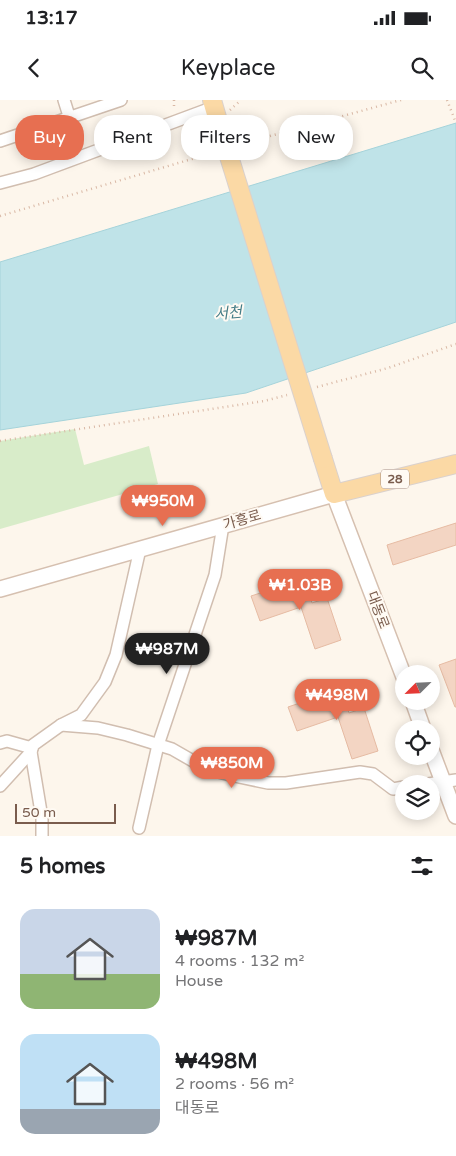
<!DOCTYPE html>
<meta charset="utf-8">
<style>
:root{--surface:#fff;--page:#f6f6f6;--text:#202124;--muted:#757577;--accent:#e76f51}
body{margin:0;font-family:"Varela Round","Noto Sans KR",sans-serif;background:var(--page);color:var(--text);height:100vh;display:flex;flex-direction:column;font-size:19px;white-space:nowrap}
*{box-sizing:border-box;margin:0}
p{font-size:16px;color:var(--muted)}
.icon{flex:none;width:28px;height:28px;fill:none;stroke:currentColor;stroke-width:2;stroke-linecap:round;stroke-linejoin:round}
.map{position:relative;height:736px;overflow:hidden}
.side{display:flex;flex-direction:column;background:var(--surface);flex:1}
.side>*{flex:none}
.banner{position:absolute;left:15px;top:15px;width:426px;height:45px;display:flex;gap:10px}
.needle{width:32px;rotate:246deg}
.tools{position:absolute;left:395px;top:565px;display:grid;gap:10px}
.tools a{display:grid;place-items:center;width:45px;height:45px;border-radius:50%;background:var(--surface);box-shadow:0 2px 12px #0003;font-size:25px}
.scale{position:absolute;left:15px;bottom:12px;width:101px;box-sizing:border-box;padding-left:5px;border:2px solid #7a5c4d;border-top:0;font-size:14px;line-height:18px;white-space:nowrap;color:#7a5c4d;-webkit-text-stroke:4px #fffaf3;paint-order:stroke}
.price{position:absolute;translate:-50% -42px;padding:0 11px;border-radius:18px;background:var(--accent);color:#fff;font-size:16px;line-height:32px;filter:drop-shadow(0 1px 2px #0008)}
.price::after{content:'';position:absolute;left:50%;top:30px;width:15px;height:11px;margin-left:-8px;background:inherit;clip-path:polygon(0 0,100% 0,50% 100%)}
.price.active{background:#222;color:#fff}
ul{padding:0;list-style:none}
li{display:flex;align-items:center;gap:15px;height:125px;padding:0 20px}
li span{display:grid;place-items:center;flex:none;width:140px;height:100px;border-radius:15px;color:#555}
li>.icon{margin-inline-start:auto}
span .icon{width:60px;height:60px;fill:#fffc;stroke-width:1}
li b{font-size:21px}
h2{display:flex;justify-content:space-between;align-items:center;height:60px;padding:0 20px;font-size:21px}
.pill{padding:0 18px;border-radius:20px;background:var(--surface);box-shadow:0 2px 12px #0003;font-size:18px;line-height:45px}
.pill.active{background:var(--accent);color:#fff}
.status{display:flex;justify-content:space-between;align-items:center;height:35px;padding:0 25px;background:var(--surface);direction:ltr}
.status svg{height:14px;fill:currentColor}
header{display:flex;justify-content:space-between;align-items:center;height:65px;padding:0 20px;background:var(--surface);font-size:22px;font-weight:600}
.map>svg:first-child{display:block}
.green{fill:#d8ecc9}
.water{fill:#bfe3e8;stroke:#a5d3da}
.building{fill:#f3d5c3;stroke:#e6bba3}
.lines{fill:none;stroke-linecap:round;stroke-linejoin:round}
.minor-casing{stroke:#d1beb0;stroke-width:14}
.secondary-casing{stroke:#d6c0b0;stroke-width:18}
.primary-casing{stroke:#dad1cd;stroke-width:20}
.path{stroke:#d9b8a5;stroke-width:2.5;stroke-dasharray:1 4;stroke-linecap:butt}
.minor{stroke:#fff;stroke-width:11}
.secondary{stroke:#fff;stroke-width:15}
.primary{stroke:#fbd9a5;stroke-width:18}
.primary-bridge-casing{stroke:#dad1cd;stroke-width:20;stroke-linecap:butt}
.primary-bridge{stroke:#fbd9a5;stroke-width:18}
.labels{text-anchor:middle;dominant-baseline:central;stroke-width:4;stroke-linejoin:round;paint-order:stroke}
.shield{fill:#fffaf3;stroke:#a28b7f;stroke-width:1}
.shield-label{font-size:12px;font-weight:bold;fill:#7a5c4d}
.street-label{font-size:14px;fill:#7a5c4d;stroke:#fffaf3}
.water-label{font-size:15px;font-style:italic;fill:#437c86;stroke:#fffaf3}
</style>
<div class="status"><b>13:17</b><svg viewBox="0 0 49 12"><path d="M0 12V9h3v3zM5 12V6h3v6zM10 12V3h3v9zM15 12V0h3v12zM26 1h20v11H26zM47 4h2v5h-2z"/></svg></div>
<header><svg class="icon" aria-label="back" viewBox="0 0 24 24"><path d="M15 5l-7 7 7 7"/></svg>Keyplace<svg class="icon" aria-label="search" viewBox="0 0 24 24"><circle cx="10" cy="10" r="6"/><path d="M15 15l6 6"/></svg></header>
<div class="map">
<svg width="456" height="736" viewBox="0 0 456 736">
<rect width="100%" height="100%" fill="#fdf6ec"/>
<polygon class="green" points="75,329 84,365 149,346 158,384 0,429 0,341"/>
<polygon class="water" points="456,23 456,222 246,293 0,330 0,162"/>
<g class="building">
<polygon points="456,423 456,445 393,465 387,445"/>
<polygon points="304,479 312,503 327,498 341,540 315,549 301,507 260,521 251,496"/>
<polygon points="456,559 456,607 455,607 439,565"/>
<polygon points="341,589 349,613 364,608 378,651 352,659 338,617 297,631 288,607"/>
</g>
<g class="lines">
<g class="minor-casing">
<g id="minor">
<polyline points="64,0 69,16"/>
<polyline points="0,41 121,0"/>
<polyline points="0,83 34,74 214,7"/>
<polyline points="61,625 98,628 127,635 172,649 207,669 230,675 268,683 286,683 360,672 373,674 393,689 404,687"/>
<polyline points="0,643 7,641 32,648"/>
<polyline points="428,684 456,680"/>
<polyline points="0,686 31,652"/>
<polyline points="139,728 158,645 215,475 223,425"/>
<polyline points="42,736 42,718 31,652 33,645 61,625 81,615 105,582 116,555 140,449"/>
</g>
</g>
<g class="secondary-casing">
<g id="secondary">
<polyline points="0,489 334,394 404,577"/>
<polyline points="413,601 423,629"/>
<polyline points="431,650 456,716"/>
</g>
</g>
<g class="primary-casing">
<g id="primary">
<polyline points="212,0 218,21"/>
<polyline points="323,359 334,394 456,364"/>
</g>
</g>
<g class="path">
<polyline points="174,0 174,10"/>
<polyline points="447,0 456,23"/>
<polyline points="230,10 241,0"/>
<polyline points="241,44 401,0"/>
<polyline points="0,116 212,53"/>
<polyline points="317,287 388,268 456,244"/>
<polyline points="0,341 264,301 287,295"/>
</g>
<use href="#minor" class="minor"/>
<use href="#secondary" class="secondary"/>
<use href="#primary" class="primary"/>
<g class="primary-bridge-casing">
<polyline id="primary-bridge" points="218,21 323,359"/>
</g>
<use href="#primary-bridge" class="primary-bridge"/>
</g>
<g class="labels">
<rect class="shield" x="381" y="369.5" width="28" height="19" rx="4"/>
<g class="shield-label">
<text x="395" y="379">28</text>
</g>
<g class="street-label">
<text transform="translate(242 420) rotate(-16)">가흥로</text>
<text transform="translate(378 510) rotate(69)">대동로</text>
</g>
<g class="water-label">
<text transform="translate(228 213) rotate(-5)">서천</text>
</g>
</g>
</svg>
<div class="tools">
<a><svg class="needle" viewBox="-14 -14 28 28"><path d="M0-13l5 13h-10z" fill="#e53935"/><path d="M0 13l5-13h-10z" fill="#757577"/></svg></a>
<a><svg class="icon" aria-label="locate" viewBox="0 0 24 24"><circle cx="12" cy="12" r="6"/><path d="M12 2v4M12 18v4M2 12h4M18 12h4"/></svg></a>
<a><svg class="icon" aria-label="layers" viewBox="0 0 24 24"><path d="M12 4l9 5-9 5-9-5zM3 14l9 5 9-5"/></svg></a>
</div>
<div class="scale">50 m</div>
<b class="price" style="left:163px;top:427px">₩950M</b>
<b class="price" style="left:300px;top:511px">₩1.03B</b>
<b class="price active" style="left:167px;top:575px">₩987M</b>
<b class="price" style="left:337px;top:621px">₩498M</b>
<b class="price" style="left:232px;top:689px">₩850M</b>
<div class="banner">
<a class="pill active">Buy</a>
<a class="pill">Rent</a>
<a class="pill">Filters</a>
<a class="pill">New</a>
</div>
</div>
<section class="side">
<h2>5 homes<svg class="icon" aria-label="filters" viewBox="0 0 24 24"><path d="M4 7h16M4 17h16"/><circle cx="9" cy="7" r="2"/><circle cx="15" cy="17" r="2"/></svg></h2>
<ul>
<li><span style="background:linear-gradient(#c9d6e8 65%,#8fb573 0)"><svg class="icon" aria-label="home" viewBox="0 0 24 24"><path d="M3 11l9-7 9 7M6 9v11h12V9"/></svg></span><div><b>₩987M</b><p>4 rooms · 132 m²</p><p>House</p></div></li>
<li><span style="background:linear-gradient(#bfe0f5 75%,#9aa5b1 0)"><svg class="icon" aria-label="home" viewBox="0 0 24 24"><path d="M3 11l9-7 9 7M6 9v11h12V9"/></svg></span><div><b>₩498M</b><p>2 rooms · 56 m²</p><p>대동로</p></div></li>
</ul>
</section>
